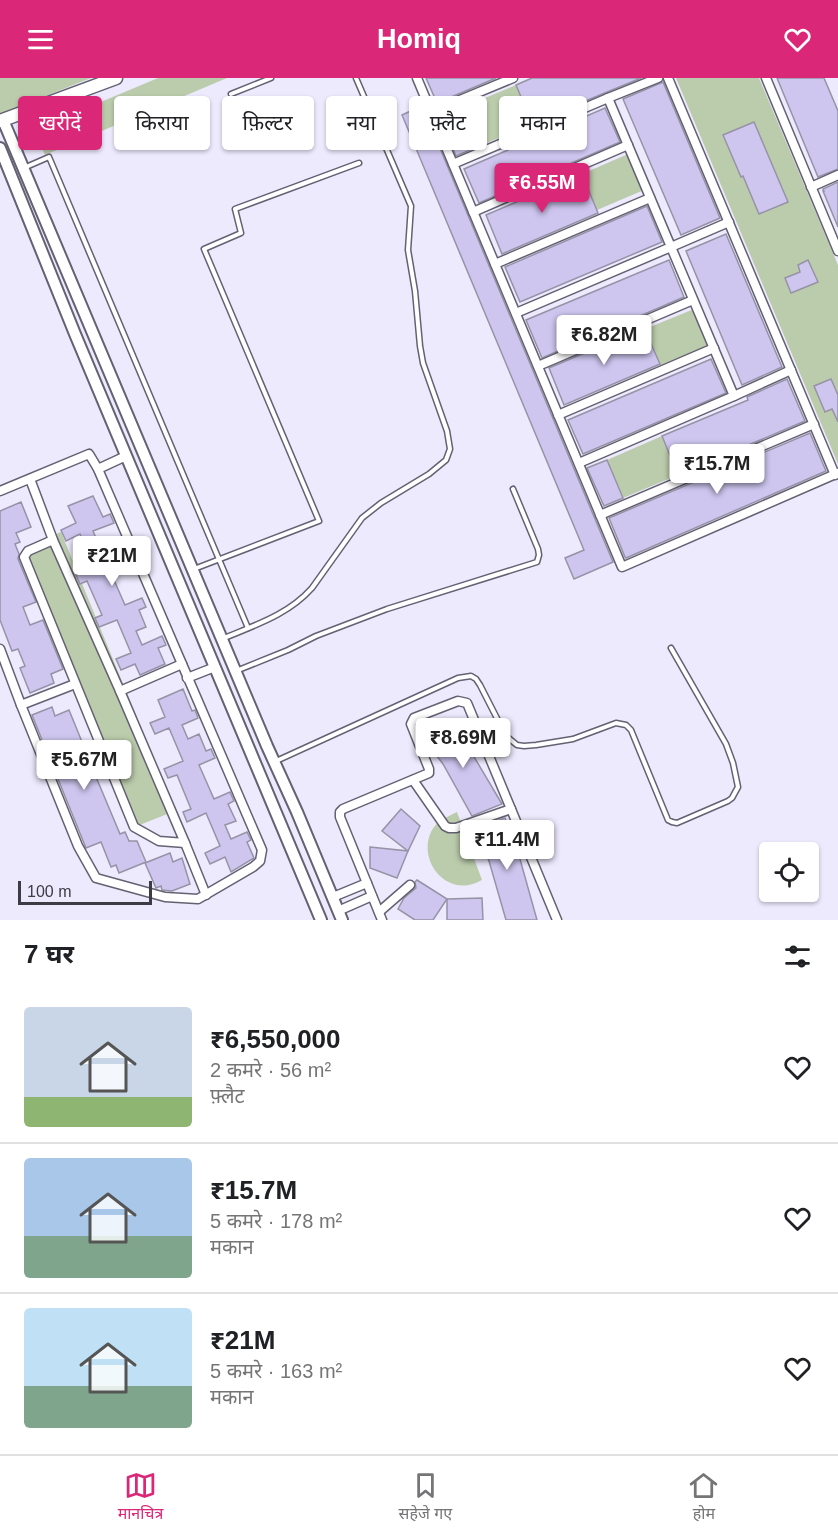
<!DOCTYPE html>
<html lang="hi">
<meta charset="utf-8">
<style>
:root{--surface:#fff;--page:#f6f6f6;--text:#202124;--muted:#757577;--line:#e0e0e0;--accent:#db2777}
body{margin:0;font-family:Helvetica,"Noto Sans Devanagari",sans-serif;background:var(--page);color:var(--text);height:100vh;display:flex;flex-direction:column;font-size:22px;white-space:nowrap}
*{box-sizing:border-box;margin:0}
p{font-size:20px;color:var(--muted)}
.icon{flex:none;width:33px;height:33px;fill:none;stroke:currentColor;stroke-width:2;stroke-linecap:round;stroke-linejoin:round}
.map{position:relative;height:842px;overflow:hidden}
.sheet{display:flex;flex-direction:column;background:var(--surface);flex:1}
.sheet>*{flex:none}
.banner{position:absolute;left:18px;top:18px;width:802px;height:54px;display:flex;gap:12px}
.controls{position:absolute;left:759px;top:764px;display:grid;gap:12px}
.controls a{display:grid;place-items:center;width:60px;height:60px;border-radius:6px;background:var(--surface);box-shadow:0 2px 4px #0004;font-size:30px}
.scale{position:absolute;left:18px;bottom:15px;width:134px;box-sizing:border-box;padding-left:6px;border:3px solid #3d3b43;border-top:0;font-size:16px;line-height:21px;white-space:nowrap;color:#3d3b43;-webkit-text-stroke:4px #eeeafe;paint-order:stroke}
.price{position:absolute;translate:-50% -51px;padding:0 14px;border-radius:6px;background:#fff;color:#222;font-size:20px;line-height:39px;filter:drop-shadow(0 2px 3px #0008)}
.price::after{content:'';position:absolute;left:50%;top:36px;width:18px;height:14px;margin-left:-9px;background:inherit;clip-path:polygon(0 0,100% 0,50% 100%)}
.price.selected{background:var(--accent);color:#fff}
ul{padding:0;list-style:none}
li{display:flex;align-items:center;gap:18px;height:150px;padding:0 24px}
li+li{border-top:2px solid var(--line)}
li span{display:grid;place-items:center;flex:none;width:168px;height:120px;border-radius:6px;color:#555}
li>.icon{margin-inline-start:auto}
span .icon{width:72px;height:72px;fill:#fffc;stroke-width:1}
li b{font-size:26px}
h2{display:flex;justify-content:space-between;align-items:center;height:72px;padding:0 24px;font-size:26px}
.chip{padding:0 21px;border-radius:6px;background:var(--surface);box-shadow:0 2px 4px #0004;font-size:21px;line-height:54px}
.chip.selected{background:var(--accent);color:#fff}
header{display:flex;justify-content:space-between;align-items:center;height:78px;padding:0 24px;background:var(--accent);color:#fff;font-size:27px;font-weight:600}
.tabs{display:flex;justify-content:space-around;align-items:center;height:84px;border-top:2px solid var(--line);background:var(--surface);font-size:16px;color:var(--muted)}
.tabs a{display:grid;justify-items:center;gap:3px}
.tabs .selected{color:var(--accent)}
.map>svg:first-child{display:block}
.green{fill:#bbccac}
.building{fill:#cec6ef;stroke:#9793a6;stroke-width:1.5}
.lines{fill:none;stroke-linecap:round;stroke-linejoin:round}
.service-casing{stroke:#646172;stroke-width:7}
.minor-casing{stroke:#646172;stroke-width:11}
.tertiary-casing{stroke:#646172;stroke-width:14}
.secondary-casing{stroke:#646172;stroke-width:15}
.service{stroke:#fff;stroke-width:4}
.minor{stroke:#fff;stroke-width:8}
.tertiary{stroke:#fff;stroke-width:10}
.secondary{stroke:#fff;stroke-width:12}
</style>
<header><svg class="icon" aria-label="menu" viewBox="0 0 24 24"><path d="M4 6h16M4 12h16M4 18h16"/></svg>Homiq<svg class="icon" aria-label="heart" viewBox="0 0 24 24"><path d="M12 20l-8-8c-3-5 5-10 8-4 3-6 11-1 8 4z"/></svg></header>
<div class="map">
<svg width="838" height="842" viewBox="0 0 838 842">
<rect width="100%" height="100%" fill="#eeeafe"/>
<g class="green">
<polygon points="0,0 91,0 0,36"/>
<polygon points="158,0 227,0 45,77 34,52"/>
<polygon points="676,0 759,0 838,187 838,386"/>
<polygon points="516,7 532,46 477,69 461,30"/>
<polygon points="628,76 644,112 597,132 582,96"/>
<polygon points="694,231 709,267 660,287 645,251"/>
<polygon points="662,358 678,397 623,420 607,382"/>
<polygon points="61,454 175,733 137,748 24,469"/>
<path d="M457,734l25,68c-4,2 -8,4 -13,5 -29,5 -50,-28 -38,-53 5,-11 16,-15 26,-20z"/>
</g>
<g class="building">
<polygon points="426,0 496,0 437,25"/>
<polygon points="532,0 641,0 532,45 516,7"/>
<polygon points="777,0 824,0 838,33 838,91 818,99"/>
<polygon points="663,4 720,140 681,157 623,21"/>
<polygon points="417,30 423,47 429,44 613,484 574,501 565,480 584,472 402,37"/>
<polygon points="461,30 477,69 456,78 440,39"/>
<polygon points="605,30 620,64 479,125 464,91"/>
<polygon points="754,44 788,124 759,136 743,98 741,99 723,57"/>
<polygon points="582,96 598,135 502,176 486,137"/>
<polygon points="838,104 838,149 823,113 824,113 823,111"/>
<polygon points="647,128 662,164 520,224 505,189"/>
<polygon points="726,156 782,289 742,307 686,173"/>
<polygon points="669,182 684,219 542,280 526,242"/>
<polygon points="808,182 818,204 791,215 785,200 800,194 798,187"/>
<polygon points="644,250 660,286 564,327 549,290"/>
<polygon points="711,281 726,315 583,376 568,342"/>
<polygon points="787,301 805,343 678,397 662,358 748,322 747,319"/>
<polygon points="831,301 838,317 838,344 832,331 825,334 814,308"/>
<polygon points="810,355 826,393 626,480 625,479 609,440"/>
<polygon points="607,382 623,420 604,428 587,390"/>
<polygon points="93,418 103,439 110,436 114,445 93,453 99,467 109,462 117,479 123,476 127,486 110,493 125,527 142,520 146,529 139,532 146,549 136,553 142,567 162,558 166,567 158,570 165,586 140,597 135,586 121,592 116,581 131,575 117,542 99,549 95,540 102,537 87,503 80,506 76,497 94,489 80,456 66,463 61,452 76,445 68,428"/>
<polygon points="21,424 31,449 16,455 20,464 15,466 19,476 18,481 36,524 23,529 30,547 43,542 63,591 51,596 54,605 30,615 20,590 25,588 18,571 12,573 0,542 0,433"/>
<polygon points="183,611 192,633 195,632 198,640 182,647 188,661 199,656 206,673 211,671 215,680 199,687 214,721 230,714 234,723 228,726 236,743 225,747 231,761 247,754 251,762 247,764 254,780 231,794 225,779 210,786 205,775 220,768 206,735 187,744 183,734 191,731 177,697 168,700 164,691 183,683 169,650 155,656 150,645 165,639 158,622"/>
<polygon points="52,629 55,638 69,632 89,681 75,687 82,704 96,699 120,756 125,754 129,763 137,763 146,784 119,795 116,787 111,789 101,764 86,770 32,637"/>
<polygon points="448,642 470,672 502,726 472,738 443,686 424,661"/>
<polygon points="401,731 420,748 408,773 382,753"/>
<polygon points="505,740 518,774 537,842 506,842 489,783 476,750"/>
<polygon points="370,769 408,773 397,800 370,790"/>
<polygon points="170,775 173,784 182,780 190,806 172,813 162,812 161,808 156,810 145,785"/>
<polygon points="417,802 447,821 433,842 415,842 398,831 404,820 416,810 415,804"/>
<polygon points="482,820 483,842 447,842 447,821"/>
</g>
<g class="lines">
<g class="service-casing">
<g id="service">
<polyline points="231,16 271,0"/>
<polyline points="26,89 49,79 248,550"/>
<polyline points="194,491 319,443 204,171 241,155 235,131 359,85"/>
<path d="M222,561c33,-14 66,-24 90,-51l50,-70 19,-15 48,-29 17,-14 4,-11 -3,-18 -24,-68 -3,-17 -5,-55 -7,-41 3,-44 -55,-128"/>
<polyline points="236,593 288,572 316,558 387,531 537,484 539,477 538,471 513,411"/>
<polyline points="274,684 458,600 471,598 476,601 480,607 506,658 517,667 524,668 536,667 573,661 616,645 626,647 631,652 668,742 672,744 677,745 728,723 732,720 738,709 733,685 726,666 671,570"/>
</g>
</g>
<g class="minor-casing">
<g id="minor">
<polyline points="417,0 622,489 838,395"/>
<polyline points="668,0 835,397"/>
<polyline points="766,0 838,173"/>
<polyline points="431,34 513,0"/>
<polyline points="453,86 608,20"/>
<polyline points="811,109 838,97"/>
<polyline points="473,134 628,67"/>
<polyline points="729,144 671,169 734,318 791,292"/>
<polyline points="495,186 650,120"/>
<polyline points="516,235 671,169 608,20 658,0"/>
<polyline points="538,288 693,222"/>
<polyline points="558,337 714,270"/>
<polyline points="579,385 734,318"/>
<polyline points="98,391 182,586"/>
<polyline points="0,413 89,376 98,391 126,378"/>
<polyline points="600,437 814,346"/>
<polyline points="53,462 28,473 24,479 134,749 159,763 185,765 120,613"/>
<polyline points="0,571 21,627 78,768 96,800 165,819 198,821 253,789 260,783 262,772 182,586 120,613 53,462 30,401"/>
<polyline points="187,600 215,589"/>
<polyline points="21,627 75,606"/>
<polyline points="413,702 445,748 449,750 456,750 511,731"/>
<polyline points="185,765 206,817"/>
<polyline points="333,819 367,805"/>
<polyline points="338,833 372,818"/>
<polyline points="379,834 410,807"/>
<polyline points="382,842 340,739 340,734 343,731 429,695 429,691 411,646 414,640 458,623 467,625 557,842"/>
</g>
</g>
<g class="tertiary-casing">
<g id="tertiary">
<polyline points="3,42 267,668 297,734 342,842"/>
<polyline points="0,70 75,256 321,842"/>
</g>
</g>
<g class="secondary-casing">
<polyline id="secondary" points="0,43 116,0"/>
</g>
<use href="#service" class="service"/>
<use href="#minor" class="minor"/>
<use href="#tertiary" class="tertiary"/>
<use href="#secondary" class="secondary"/>
</g>
</svg>
<div class="controls">
<a><svg class="icon" aria-label="locate" viewBox="0 0 24 24"><circle cx="12" cy="12" r="6"/><path d="M12 2v4M12 18v4M2 12h4M18 12h4"/></svg></a>
</div>
<div class="scale">100 m</div>
<b class="price selected" style="left:542px;top:136px">₹6.55M</b>
<b class="price" style="left:604px;top:288px">₹6.82M</b>
<b class="price" style="left:717px;top:417px">₹15.7M</b>
<b class="price" style="left:112px;top:509px">₹21M</b>
<b class="price" style="left:463px;top:691px">₹8.69M</b>
<b class="price" style="left:84px;top:713px">₹5.67M</b>
<b class="price" style="left:507px;top:793px">₹11.4M</b>
<div class="banner">
<a class="chip selected">खरीदें</a>
<a class="chip">किराया</a>
<a class="chip">फ़िल्टर</a>
<a class="chip">नया</a>
<a class="chip">फ़्लैट</a>
<a class="chip">मकान</a>
</div>
</div>
<section class="sheet">
<h2>7 घर<svg class="icon" aria-label="filters" viewBox="0 0 24 24"><path d="M4 7h16M4 17h16"/><circle cx="9" cy="7" r="2"/><circle cx="15" cy="17" r="2"/></svg></h2>
<ul>
<li><span style="background:linear-gradient(#c9d6e8 75%,#8fb573 0)"><svg class="icon" aria-label="home" viewBox="0 0 24 24"><path d="M3 11l9-7 9 7M6 9v11h12V9"/></svg></span><div><b>₹6,550,000</b><p>2 कमरे · 56 m²</p><p>फ़्लैट</p></div><svg class="icon" aria-label="heart" viewBox="0 0 24 24"><path d="M12 20l-8-8c-3-5 5-10 8-4 3-6 11-1 8 4z"/></svg></li>
<li><span style="background:linear-gradient(#a9c7e8 65%,#7fa58c 0)"><svg class="icon" aria-label="home" viewBox="0 0 24 24"><path d="M3 11l9-7 9 7M6 9v11h12V9"/></svg></span><div><b>₹15.7M</b><p>5 कमरे · 178 m²</p><p>मकान</p></div><svg class="icon" aria-label="heart" viewBox="0 0 24 24"><path d="M12 20l-8-8c-3-5 5-10 8-4 3-6 11-1 8 4z"/></svg></li>
<li><span style="background:linear-gradient(#bfe0f5 65%,#7fa58c 0)"><svg class="icon" aria-label="home" viewBox="0 0 24 24"><path d="M3 11l9-7 9 7M6 9v11h12V9"/></svg></span><div><b>₹21M</b><p>5 कमरे · 163 m²</p><p>मकान</p></div><svg class="icon" aria-label="heart" viewBox="0 0 24 24"><path d="M12 20l-8-8c-3-5 5-10 8-4 3-6 11-1 8 4z"/></svg></li>
</ul>
</section>
<nav class="tabs">
<a class="selected"><svg class="icon" aria-label="map" viewBox="0 0 24 24"><path d="M3 6l6-2 6 2 6-2v14l-6 2-6-2-6 2zM9 4v14M15 6v14"/></svg>मानचित्र</a>
<a><svg class="icon" aria-label="saved" viewBox="0 0 24 24"><path d="M7 4h10v16l-5-4-5 4z"/></svg>सहेजे गए</a>
<a><svg class="icon" aria-label="home" viewBox="0 0 24 24"><path d="M3 11l9-7 9 7M6 9v11h12V9"/></svg>होम</a>
</nav>
